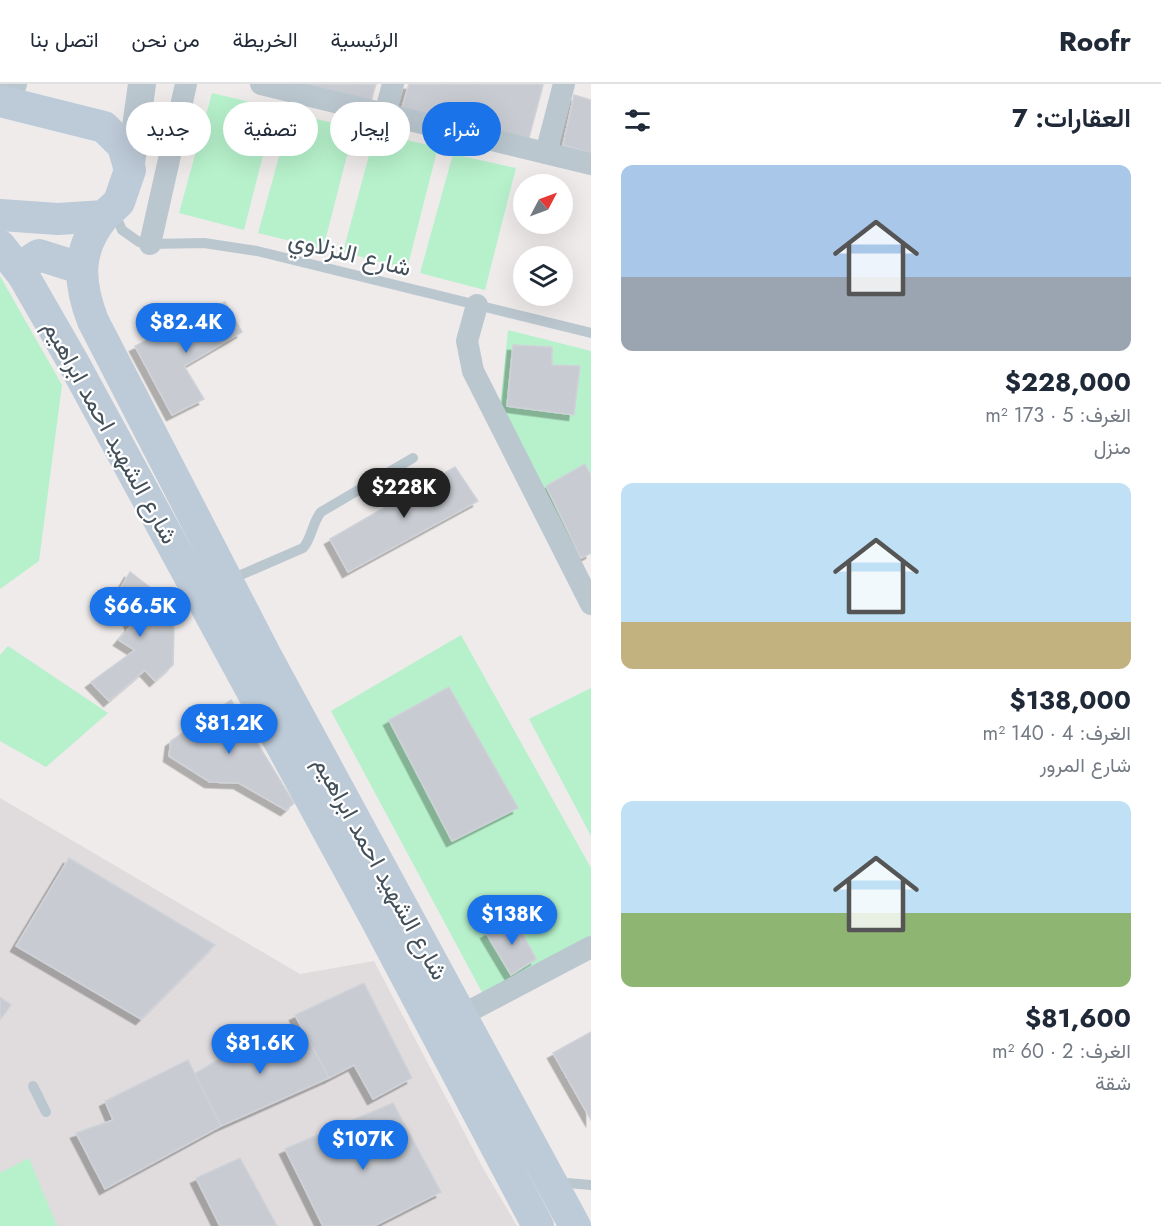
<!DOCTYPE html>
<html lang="ar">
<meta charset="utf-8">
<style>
:root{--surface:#fff;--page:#f6f6f7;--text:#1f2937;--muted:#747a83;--line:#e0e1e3;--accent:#1a73e8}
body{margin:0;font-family:Jost,Vazirmatn,sans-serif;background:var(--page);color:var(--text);direction:rtl;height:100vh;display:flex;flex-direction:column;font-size:22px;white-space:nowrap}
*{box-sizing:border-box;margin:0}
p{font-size:20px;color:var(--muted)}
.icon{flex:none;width:33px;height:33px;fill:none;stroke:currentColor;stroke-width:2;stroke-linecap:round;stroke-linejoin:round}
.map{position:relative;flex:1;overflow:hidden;direction:ltr}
.drawer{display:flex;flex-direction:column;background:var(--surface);width:570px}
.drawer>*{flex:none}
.hud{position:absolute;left:18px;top:18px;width:483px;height:54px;direction:rtl;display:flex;gap:12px}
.needle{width:39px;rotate:49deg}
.controls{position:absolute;left:513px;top:90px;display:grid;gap:12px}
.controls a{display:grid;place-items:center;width:60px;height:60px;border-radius:50%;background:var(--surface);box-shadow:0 6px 24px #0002;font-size:30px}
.price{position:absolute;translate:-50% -51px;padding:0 14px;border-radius:21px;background:var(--accent);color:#fff;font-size:20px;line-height:39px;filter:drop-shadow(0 2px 3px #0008)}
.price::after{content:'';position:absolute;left:50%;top:36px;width:18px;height:14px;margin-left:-9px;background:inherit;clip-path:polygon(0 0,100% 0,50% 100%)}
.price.active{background:#222;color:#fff}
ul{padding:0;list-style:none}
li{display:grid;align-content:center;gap:12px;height:318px;padding:0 30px}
li span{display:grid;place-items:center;height:186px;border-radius:12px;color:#555}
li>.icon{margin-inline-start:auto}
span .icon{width:108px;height:108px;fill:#fffc;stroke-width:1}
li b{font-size:26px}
h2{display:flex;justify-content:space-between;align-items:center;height:72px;padding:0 30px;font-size:26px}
.chip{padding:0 21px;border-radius:27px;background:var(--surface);box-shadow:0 6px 24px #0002;font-size:21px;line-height:54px}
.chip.active{background:var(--accent);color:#fff}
header{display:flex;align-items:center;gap:36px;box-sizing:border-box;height:84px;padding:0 30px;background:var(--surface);border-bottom:2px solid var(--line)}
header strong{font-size:28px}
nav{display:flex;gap:33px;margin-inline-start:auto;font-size:21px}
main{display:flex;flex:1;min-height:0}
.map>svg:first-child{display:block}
.education{fill:#e0dcdd}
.green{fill:#b6f1cb}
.building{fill:#c8cbd1;stroke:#cfd2d8;stroke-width:1.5;filter:url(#shadow)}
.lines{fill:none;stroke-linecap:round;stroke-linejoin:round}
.service{stroke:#bbc7cf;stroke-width:10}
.minor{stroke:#bbc7cf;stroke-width:22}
.tertiary{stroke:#bbc7cf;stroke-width:28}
.secondary{stroke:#bdcad7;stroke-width:32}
.labels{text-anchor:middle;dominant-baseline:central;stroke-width:4.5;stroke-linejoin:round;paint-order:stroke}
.street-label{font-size:24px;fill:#43505a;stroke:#fff}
</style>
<header>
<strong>Roofr</strong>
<nav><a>الرئيسية</a><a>الخريطة</a><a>من نحن</a><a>اتصل بنا</a></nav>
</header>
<main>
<section class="drawer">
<h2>العقارات: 7<svg class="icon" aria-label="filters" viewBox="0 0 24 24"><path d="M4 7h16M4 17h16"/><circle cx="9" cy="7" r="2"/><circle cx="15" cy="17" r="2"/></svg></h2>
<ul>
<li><span style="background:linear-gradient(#a9c7e8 60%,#9aa5b1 0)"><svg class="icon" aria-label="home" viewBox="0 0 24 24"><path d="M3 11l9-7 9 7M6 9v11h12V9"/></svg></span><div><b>$228,000</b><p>الغرف: 5 · 173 m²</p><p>منزل</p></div></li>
<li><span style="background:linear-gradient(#bfe0f5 75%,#c2b280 0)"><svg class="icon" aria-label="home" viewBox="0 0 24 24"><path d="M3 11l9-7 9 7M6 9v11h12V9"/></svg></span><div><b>$138,000</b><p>الغرف: 4 · 140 m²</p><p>شارع المرور</p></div></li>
<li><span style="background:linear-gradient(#bfe0f5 60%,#8fb573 0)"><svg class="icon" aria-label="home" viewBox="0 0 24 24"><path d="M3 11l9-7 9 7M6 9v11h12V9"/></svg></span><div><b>$81,600</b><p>الغرف: 2 · 60 m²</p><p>شقة</p></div></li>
</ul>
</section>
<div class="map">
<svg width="591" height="1142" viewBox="0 0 591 1142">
<defs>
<filter id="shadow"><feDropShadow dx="-5.5" dy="5.5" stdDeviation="0" flood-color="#0004"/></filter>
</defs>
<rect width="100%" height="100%" fill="#efebeb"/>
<polygon class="education" points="0,714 300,890 374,877 483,1084 517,1142 0,1142"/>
<g class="green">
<polygon points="212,9 275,24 244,146 179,129"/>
<polygon points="291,29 354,44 323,165 258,149"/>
<polygon points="375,49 438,63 407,185 343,168"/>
<polygon points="453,70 516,84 485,206 420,189"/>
<polygon points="0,192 62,301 39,477 0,505"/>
<polygon points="508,246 591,267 591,456 567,468 499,331"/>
<polygon points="461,551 591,784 591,856 484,912 331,627"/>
<polygon points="8,562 108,629 46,683 0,657 0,571"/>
<polygon points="591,604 591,752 529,635"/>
<polygon points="29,1074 57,1142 0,1142 0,1089"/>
</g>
<g class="building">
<polygon points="307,0 376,0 371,17"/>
<polygon points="409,0 538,0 543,1 527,61 401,28"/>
<polygon points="574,11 591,16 591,69 563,61"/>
<polygon points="225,218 242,248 184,282 204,315 172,331 135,262"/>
<polygon points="513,261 552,263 552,281 580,282 574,331 507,322"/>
<polygon points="585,380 591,391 591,469 581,474 546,402"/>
<polygon points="455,383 478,417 348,488 330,455"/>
<polygon points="130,488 160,511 174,545 173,581 155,597 145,586 109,617 91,598 135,566 119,556 131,542 127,530 111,521"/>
<polygon points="449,603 518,724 452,757 389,636"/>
<polygon points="231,616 294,719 286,726 239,699 210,698 169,672 171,657"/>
<polygon points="69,774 215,861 141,935 16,862"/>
<polygon points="515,835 536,875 511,891 486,849"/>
<polygon points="364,899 412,994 373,1015 354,981 329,994 295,931"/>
<polygon points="0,913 11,921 0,936"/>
<polygon points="271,944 277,958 303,946 329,994 221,1042 194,990"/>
<polygon points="591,948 591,1036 553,969"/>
<polygon points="188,976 221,1042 105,1105 76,1049 113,1036 105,1017"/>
<polygon points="393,1019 441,1108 374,1142 323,1142 285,1065"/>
<polygon points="240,1074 277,1142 220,1142 196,1094"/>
</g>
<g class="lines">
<g class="service">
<polyline points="114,128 122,146 139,158 150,160 204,159 257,167 591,249"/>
<path d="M229,496l74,-32c9,-10 9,-25 18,-36l92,-54"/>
<polyline points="33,1002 46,1028"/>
<polyline points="555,1098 591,1101"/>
</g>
<g class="minor">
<polyline points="261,0 591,80"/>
<polyline points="385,30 393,0"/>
<polyline points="546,69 564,0"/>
<polyline points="150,160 186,0"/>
<polyline points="477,221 467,257 473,287 591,520"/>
<polyline points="462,931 591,863"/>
</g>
<g class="tertiary">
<polyline points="0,4 13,0"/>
<polyline points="130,86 142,0"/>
</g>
<g class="secondary">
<polyline points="0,17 104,43 123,62 130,86 119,118 104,132 58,135 0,131"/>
<path d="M104,132c-28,34 -26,66 -11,105l172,333 310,572"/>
<polyline points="0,162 23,191 73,278 376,835 538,1142"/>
<polyline points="23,191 25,180 39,171 80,184"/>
</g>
</g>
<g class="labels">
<g class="street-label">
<text transform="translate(350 169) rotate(14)">شارع النزلاوي</text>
<text transform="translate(111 348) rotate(61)">شارع الشهيد احمد ابراهيم</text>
<text transform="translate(381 784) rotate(61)">شارع الشهيد احمد ابراهيم</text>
</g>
</g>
</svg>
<div class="controls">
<a><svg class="needle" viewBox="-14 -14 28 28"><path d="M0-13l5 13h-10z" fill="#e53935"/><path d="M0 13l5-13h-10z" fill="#747a83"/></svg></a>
<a><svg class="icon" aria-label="layers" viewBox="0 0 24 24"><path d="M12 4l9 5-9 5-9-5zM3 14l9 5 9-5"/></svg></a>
</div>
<b class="price" style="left:186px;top:270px">$82.4K</b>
<b class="price active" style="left:404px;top:435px">$228K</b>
<b class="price" style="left:140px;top:554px">$66.5K</b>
<b class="price" style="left:229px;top:671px">$81.2K</b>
<b class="price" style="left:512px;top:862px">$138K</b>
<b class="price" style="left:260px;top:991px">$81.6K</b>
<b class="price" style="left:363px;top:1087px">$107K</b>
<div class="hud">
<a class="chip active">شراء</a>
<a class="chip">إيجار</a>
<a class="chip">تصفية</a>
<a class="chip">جديد</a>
</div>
</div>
</main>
